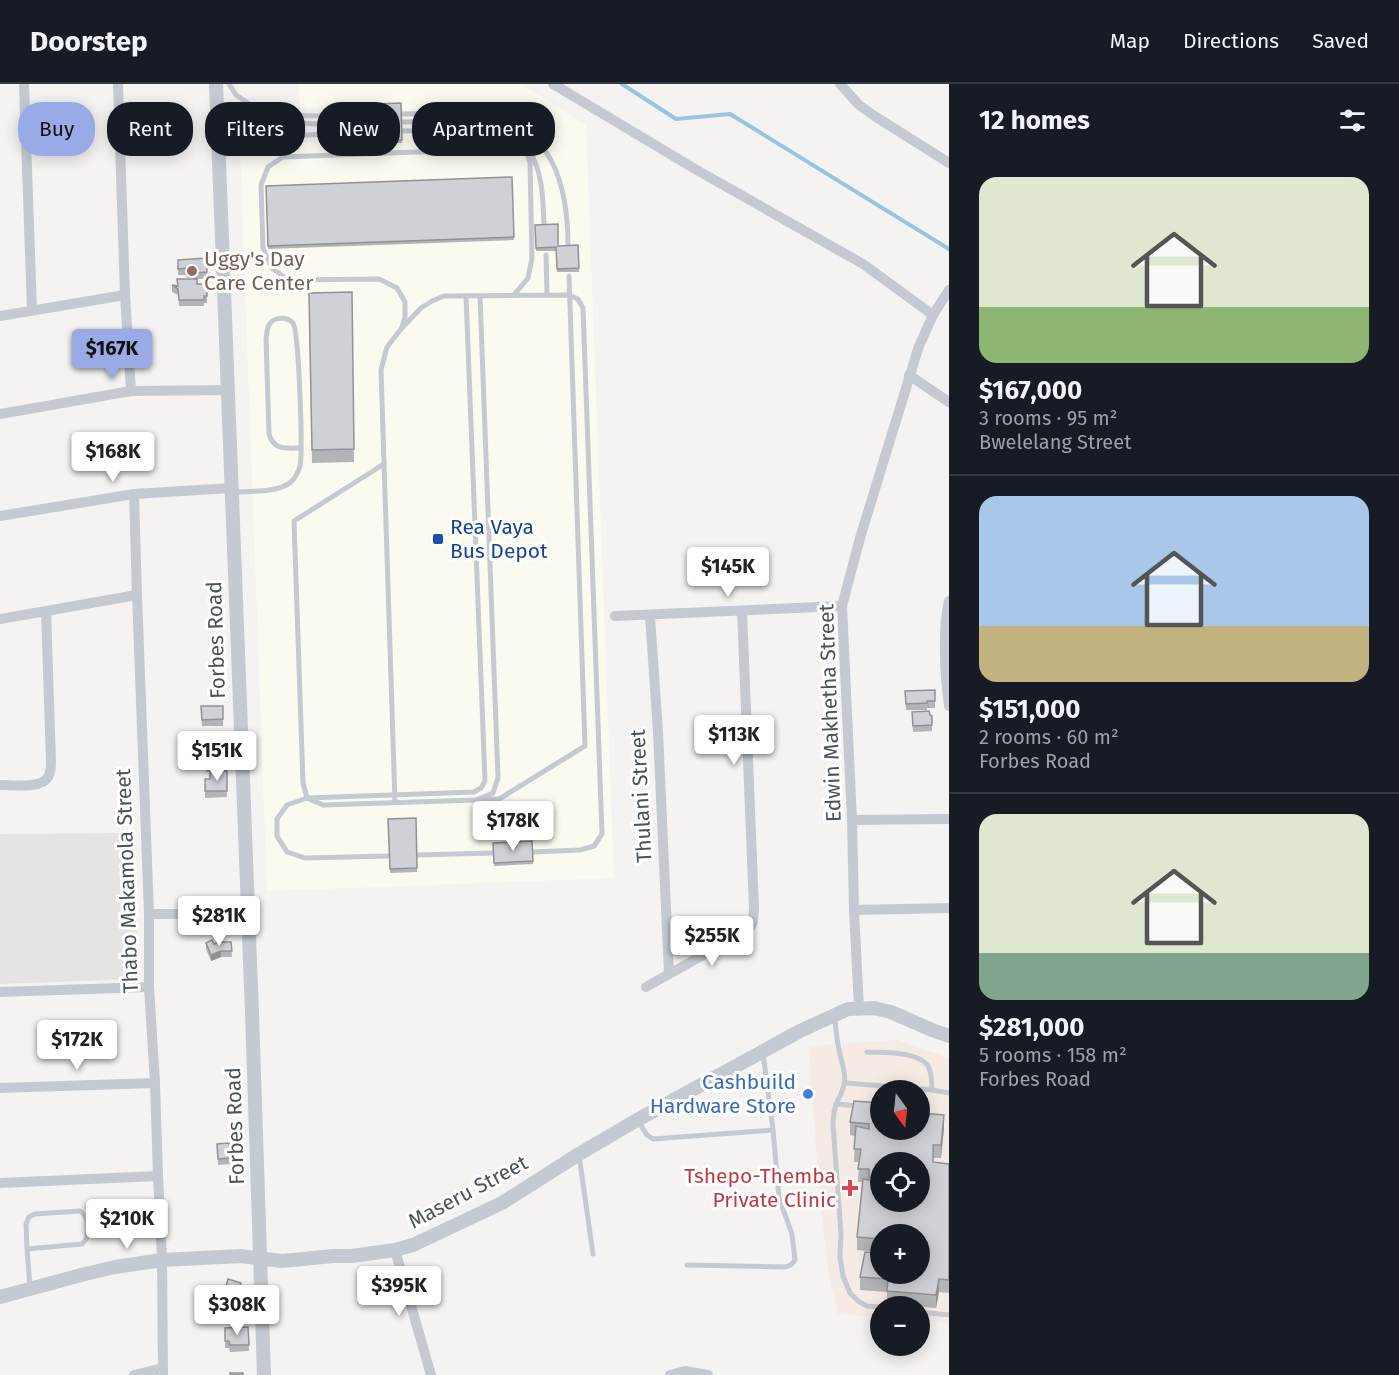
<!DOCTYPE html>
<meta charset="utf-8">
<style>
:root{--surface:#171b24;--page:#242831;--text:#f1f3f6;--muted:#9ea1a6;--line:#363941;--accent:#99abe6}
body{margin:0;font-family:"Fira Sans",sans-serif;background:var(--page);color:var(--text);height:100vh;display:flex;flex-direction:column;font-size:22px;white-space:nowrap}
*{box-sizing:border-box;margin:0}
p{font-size:20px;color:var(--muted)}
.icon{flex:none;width:33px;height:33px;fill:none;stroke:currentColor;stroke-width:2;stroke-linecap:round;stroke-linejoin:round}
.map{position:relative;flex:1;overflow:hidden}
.sheet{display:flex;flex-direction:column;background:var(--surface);width:450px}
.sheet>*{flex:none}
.hud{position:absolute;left:18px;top:18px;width:570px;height:54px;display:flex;gap:12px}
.needle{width:39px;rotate:165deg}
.fabs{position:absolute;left:870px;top:996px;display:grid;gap:12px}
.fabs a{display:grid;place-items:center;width:60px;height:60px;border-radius:50%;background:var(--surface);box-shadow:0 3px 15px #0003;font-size:30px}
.price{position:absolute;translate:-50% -51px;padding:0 14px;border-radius:6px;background:#fff;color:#222;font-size:20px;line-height:39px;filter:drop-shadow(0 2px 3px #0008)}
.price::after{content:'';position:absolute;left:50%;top:36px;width:18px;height:14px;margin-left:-9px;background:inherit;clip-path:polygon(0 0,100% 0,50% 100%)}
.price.current{background:var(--accent);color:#111}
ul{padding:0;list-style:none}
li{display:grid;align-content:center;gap:12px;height:318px;padding:0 30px}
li+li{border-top:2px solid var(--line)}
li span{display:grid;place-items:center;height:186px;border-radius:18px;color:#555}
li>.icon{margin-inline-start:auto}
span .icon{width:108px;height:108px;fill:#fffc;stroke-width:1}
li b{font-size:26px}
h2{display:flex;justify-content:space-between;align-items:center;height:72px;padding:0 30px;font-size:26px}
.chip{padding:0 21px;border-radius:24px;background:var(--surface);box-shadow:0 3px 15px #0003;font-size:21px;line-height:54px}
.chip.current{background:var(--accent);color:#111}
header{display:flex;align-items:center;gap:36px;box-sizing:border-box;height:84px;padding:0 30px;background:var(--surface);border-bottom:2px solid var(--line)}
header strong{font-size:28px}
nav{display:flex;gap:33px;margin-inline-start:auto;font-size:21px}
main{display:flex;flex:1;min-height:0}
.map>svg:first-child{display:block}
.commercial{fill:#fbfaef}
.education{fill:#e5e4e3}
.medical{fill:#f6eae4;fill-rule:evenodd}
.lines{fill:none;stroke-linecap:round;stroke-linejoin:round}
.stream{stroke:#98c4e4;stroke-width:4}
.service{stroke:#c5c9d2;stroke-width:5}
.minor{stroke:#c5c9d2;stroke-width:10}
.tertiary{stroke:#c5c9d2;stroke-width:14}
.wall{fill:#b3b4b8}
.shaded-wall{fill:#929296}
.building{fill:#d0d1d6;stroke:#929296;stroke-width:1.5;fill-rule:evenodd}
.education-dot{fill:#8d6e63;stroke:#fff;stroke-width:2}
.transit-dot{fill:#1a4fb4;stroke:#fff;stroke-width:2}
.shop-dot{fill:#3f7fe0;stroke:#fff;stroke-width:2}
.health-dot{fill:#e0444e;stroke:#fff;stroke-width:2}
.labels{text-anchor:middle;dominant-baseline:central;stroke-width:6;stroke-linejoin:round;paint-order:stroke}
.education-label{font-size:21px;fill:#785e54;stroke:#fff;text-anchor:start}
.transit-label{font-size:21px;fill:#164399;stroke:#fff;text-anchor:start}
.street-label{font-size:21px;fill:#4c515e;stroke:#fff}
.shop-label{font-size:21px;fill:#366cbe;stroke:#fff;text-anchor:end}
.health-label{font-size:21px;fill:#be3a42;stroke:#fff;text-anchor:end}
</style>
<header>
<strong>Doorstep</strong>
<nav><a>Map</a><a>Directions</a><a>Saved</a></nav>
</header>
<main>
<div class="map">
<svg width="949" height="1291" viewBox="0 0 949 1291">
<rect width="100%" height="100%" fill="#f4f3f2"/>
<polygon class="commercial" points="299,0 521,0 586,41 614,794 267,807 240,67 247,63 286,59 367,55 366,22 300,24"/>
<polygon class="education" points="134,749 139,895 0,900 0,750"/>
<path class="medical" d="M898,956l51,18v266l-29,-3v-15h-40v12l-42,-4 -10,-41 -10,-99 -10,-128zM880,1006h40v40h-40zM880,1078h40v40h-40zM880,1150h40v40h-40z"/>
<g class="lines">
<polyline class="stream" points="622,0 676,35 730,30 949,165"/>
<g class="service">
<polyline points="229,0 236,11 251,21"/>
<path d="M264,28c35,18 76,11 114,11"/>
<path d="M402,30c35,-1 83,-3 114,12 44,20 52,78 52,120"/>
<path d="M219,31c6,-6 11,-10 20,-10 17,0 33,9 50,10 29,2 59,0 88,-1"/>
<polyline points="403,38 485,36"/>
<polyline points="221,45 223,49 232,55 250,56 281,52 378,48"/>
<path d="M403,47l94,-2c21,5 28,13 33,34l2,95 -4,20 -14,17"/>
<path d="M529,66c14,23 14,49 15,76"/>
<path d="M222,74c7,-10 16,-13 27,-18"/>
<polyline points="546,171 547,211"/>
<polyline points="402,243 405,233 405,218 397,204 379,195 288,196 272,184 263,164 261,101 268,83 283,73 443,67 449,61 449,53 443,46"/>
<polyline points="384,380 294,437 303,699 307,714 323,721 476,716 493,709 498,694 480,212"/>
<path d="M232,408c16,-1 46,1 59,-10 4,-4 7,-9 9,-16 3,-14 -1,-134 -7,-143 -6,-7 -20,-6 -24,2 -2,3 -2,9 -3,13l3,96c5,17 17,14 32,14"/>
<polyline points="481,715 499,715 585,662 569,192"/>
<polyline points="395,718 381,286 387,263 401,245 421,224 432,217 444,212 569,211 578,215 583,224 602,750 594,762 580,766 533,768"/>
<polyline points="418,771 492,769"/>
<polyline points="388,772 305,774 287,768 277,752 277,735 287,721 307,714 474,708 481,704 485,697 466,212"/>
<path d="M834,932c2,9 2,19 4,28 4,28 14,31 -2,60l22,2"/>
<path d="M867,968c17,1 51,-1 61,14 4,7 4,16 4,24"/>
<polyline points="846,999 932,1006 949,1009"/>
<polyline points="836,1020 834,1028 833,1040 841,1150 840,1173 843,1192 850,1209 858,1217 867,1222 880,1223"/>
<polyline points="637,1036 647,1051 653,1055 773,1046"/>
<polyline points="579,1071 593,1170"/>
<path d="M27,1165l55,-5 5,-6c0,-10 2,-21 -7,-27l-45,3 -6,3 -3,7 1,25 3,38"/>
<polyline points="687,1181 785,1183 791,1181 795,1176 792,1150 779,1114 773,1046 763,969"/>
<polyline points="920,1228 949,1231"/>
</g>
<g class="minor">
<polyline points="24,0 32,226"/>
<polyline points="118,0 125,211 131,307"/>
<polyline points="553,0 695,85 863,180 933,231"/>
<polyline points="840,0 859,21 876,33 949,79"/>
<polyline points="0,232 125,211"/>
<polyline points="909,291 949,318"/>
<polyline points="0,330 131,307 228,306"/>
<polyline points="134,410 137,511 149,830 149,903 155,999 158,1092 162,1176 163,1291"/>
<polyline points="0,432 134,410 231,404"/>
<path d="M949,517c-7,29 -4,75 0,105"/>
<polyline points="615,532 842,522"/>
<polyline points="650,532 658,648 669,890"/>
<polyline points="0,535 137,511"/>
<path d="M0,701c12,0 42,4 48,-8 3,-5 3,-10 3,-15l-5,-151"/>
<polyline points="852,736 949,735"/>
<polyline points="854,826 949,824"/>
<polyline points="149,830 248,830"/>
<polyline points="646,903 746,847 750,843 753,838 754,824 742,527"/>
<polyline points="0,908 149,903"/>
<polyline points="859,924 854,826 852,736 842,522 860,454 919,262 933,231 949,206"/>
<polyline points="0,1004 155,999"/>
<polyline points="0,1099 158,1092"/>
<polyline points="395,1166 431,1291"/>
<polyline points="134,1291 163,1284"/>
<polyline points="670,1291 685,1287 708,1291"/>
</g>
<g class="tertiary">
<polyline points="216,0 252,929 264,1291"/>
<polyline points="0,1213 85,1190 115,1183 162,1176 241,1172 282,1177 333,1172 352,1172 395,1166 413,1161 502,1119 579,1070 637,1036 800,947 848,925 874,924 891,928 932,946 949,952"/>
</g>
</g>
<g class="wall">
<polygon points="401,19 402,59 380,60 378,20"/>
<polygon points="512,93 514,156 268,165 266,102"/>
<polygon points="535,141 558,162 578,161 579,188 557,188 556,167 536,167"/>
<polygon points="207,174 207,195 197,195 197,200 207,212 207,219 204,219 204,222 179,222 178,211 172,208 172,201 177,202 177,195 193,195 193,194 187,194 186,191 178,191 178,176"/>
<polygon points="352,208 354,378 312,379 309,209"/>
<polygon points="935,606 935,624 927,624 927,626 906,626 905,607"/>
<polygon points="201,622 223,622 223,642 202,642"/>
<polygon points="912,628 932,632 932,647 913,648"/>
<polygon points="198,668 225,672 227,713 205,714 205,695 210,695 210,688 206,688 206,685 198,686"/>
<polygon points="416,734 417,788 390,789 388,735"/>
<polygon points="532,757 533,780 494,782 493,759"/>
<polygon points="231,858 232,873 221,873 211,877 206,865 206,859 214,860"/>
<polygon points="921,1029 944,1044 941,1074 933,1074 933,1078 949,1080 949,1079 949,1209 939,1208 936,1224 887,1220 887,1208 860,1206 860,1193 880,1190 920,1150 880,1150 880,1168 857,1166 857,1153 863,1098 858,1098 859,1078 854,1078 855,1052 850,1051 850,1038"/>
<polygon points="217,1060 231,1074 231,1080 218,1081"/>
<polygon points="241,1202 238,1211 225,1209 225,1206"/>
<polygon points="248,1243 249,1267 230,1268 229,1264 225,1264 225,1244"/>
</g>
<g class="shaded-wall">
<polygon points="221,867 221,873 211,877 211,871"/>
<polygon points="944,1031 944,1044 941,1074 941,1061"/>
<polygon points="939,1195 939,1208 936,1224 936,1211"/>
</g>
<g class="building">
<polygon points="401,19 402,56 380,57 378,20"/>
<polygon points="512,93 514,153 268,162 266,102"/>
<polygon points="558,140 558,162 578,161 579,184 557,185 556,163 536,164 535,141"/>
<polygon points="207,174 207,188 193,189 193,187 187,187 186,184 178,185 178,176"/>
<polygon points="177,195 197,195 197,200 207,200 207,212 204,212 204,216 179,216 178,205 172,201 178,202"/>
<polygon points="352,208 354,365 312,366 309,209"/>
<polygon points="935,606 935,617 927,617 927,619 906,620 905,607"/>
<polygon points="201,622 223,622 223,635 202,636"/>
<polygon points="929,627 930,631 932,632 932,641 913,642 912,628"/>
<polygon points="209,665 223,665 225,672 226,681 206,682 206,678 198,679 198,668 209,668"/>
<polygon points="210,687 227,687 227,707 205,707 205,695 210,695"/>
<polygon points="416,734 417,784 390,785 388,735"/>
<polygon points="532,757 533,777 494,779 493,759"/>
<polygon points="212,856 214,860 219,858 231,858 232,867 221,867 211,871 206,859"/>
<path d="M854,1017l26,2v27h40v-22h1l-1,5 24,2 -3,30h-8v17l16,2v-1v117l-10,-1 -3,16 -49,-4 1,-12 -28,-2 5,-25 15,1v21h40v-40h-40v5l-23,-2 6,-58 6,1v-11h-11l3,-20h-7l2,-23 13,3v-5l-19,-2zM880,1078h40v40h-40z"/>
<polygon points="229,1059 231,1074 218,1075 217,1060"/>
<polygon points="228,1195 241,1199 238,1207 225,1206"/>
<polygon points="248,1243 249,1261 230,1261 229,1257 225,1257 225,1244"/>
<rect x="230" y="1289" width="13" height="2"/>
</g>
<circle class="education-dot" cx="192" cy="187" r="6"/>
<rect class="transit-dot" x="432" y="449" width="12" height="12" rx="3"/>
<circle class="shop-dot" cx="808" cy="1010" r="6"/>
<path class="health-dot" d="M847 1095h6v6h6v6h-6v6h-6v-6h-6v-6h6z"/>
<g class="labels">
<g class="education-label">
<text x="204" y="175">Uggy's Day<tspan x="204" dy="24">Care Center</tspan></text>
</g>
<g class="transit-label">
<text x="450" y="443">Rea Vaya<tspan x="450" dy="24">Bus Depot</tspan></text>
</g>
<g class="street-label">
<text transform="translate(216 556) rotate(-92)">Forbes Road</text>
<text transform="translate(830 629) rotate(-92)">Edwin Makhetha Street</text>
<text transform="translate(641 712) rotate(-93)">Thulani Street</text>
<text transform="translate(127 797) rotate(-92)">Thabo Makamola Street</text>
<text transform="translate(235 1042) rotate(-92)">Forbes Road</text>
<text transform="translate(468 1108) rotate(-28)">Maseru Street</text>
</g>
<g class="shop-label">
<text x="796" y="998">Cashbuild<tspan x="796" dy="24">Hardware Store</tspan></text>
</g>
<g class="health-label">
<text x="836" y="1092">Tshepo-Themba<tspan x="836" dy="24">Private Clinic</tspan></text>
</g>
</g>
</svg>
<div class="fabs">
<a><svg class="needle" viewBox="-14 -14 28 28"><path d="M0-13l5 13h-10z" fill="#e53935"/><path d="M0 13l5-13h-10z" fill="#9ea1a6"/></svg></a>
<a><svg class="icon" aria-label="locate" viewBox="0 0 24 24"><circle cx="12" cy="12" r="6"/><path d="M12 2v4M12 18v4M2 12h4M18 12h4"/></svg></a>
<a>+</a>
<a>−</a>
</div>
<b class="price current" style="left:112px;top:296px">$167K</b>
<b class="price" style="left:113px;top:399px">$168K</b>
<b class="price" style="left:728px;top:514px">$145K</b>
<b class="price" style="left:734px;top:682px">$113K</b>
<b class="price" style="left:217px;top:698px">$151K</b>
<b class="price" style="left:513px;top:768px">$178K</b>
<b class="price" style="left:219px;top:863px">$281K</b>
<b class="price" style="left:712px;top:883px">$255K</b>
<b class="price" style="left:77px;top:987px">$172K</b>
<b class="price" style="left:127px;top:1166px">$210K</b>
<b class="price" style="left:399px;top:1233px">$395K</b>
<b class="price" style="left:237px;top:1252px">$308K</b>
<div class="hud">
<a class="chip current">Buy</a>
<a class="chip">Rent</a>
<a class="chip">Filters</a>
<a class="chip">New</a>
<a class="chip">Apartment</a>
</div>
</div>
<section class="sheet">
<h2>12 homes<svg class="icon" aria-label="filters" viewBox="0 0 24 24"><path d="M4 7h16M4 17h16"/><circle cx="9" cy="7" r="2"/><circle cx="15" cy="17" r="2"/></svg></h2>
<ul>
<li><span style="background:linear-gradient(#dfe7d0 70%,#8fb573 0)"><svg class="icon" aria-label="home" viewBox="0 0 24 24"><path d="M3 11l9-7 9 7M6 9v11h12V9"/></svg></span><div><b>$167,000</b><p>3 rooms · 95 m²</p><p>Bwelelang Street</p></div></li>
<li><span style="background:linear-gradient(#a9c7e8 70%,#c2b280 0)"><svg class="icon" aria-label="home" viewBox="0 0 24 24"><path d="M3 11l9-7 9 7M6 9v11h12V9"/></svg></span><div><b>$151,000</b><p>2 rooms · 60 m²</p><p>Forbes Road</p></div></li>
<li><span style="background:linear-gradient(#dfe7d0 75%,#7fa58c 0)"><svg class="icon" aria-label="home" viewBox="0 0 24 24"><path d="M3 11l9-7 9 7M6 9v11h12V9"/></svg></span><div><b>$281,000</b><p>5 rooms · 158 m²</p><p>Forbes Road</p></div></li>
</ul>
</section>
</main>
